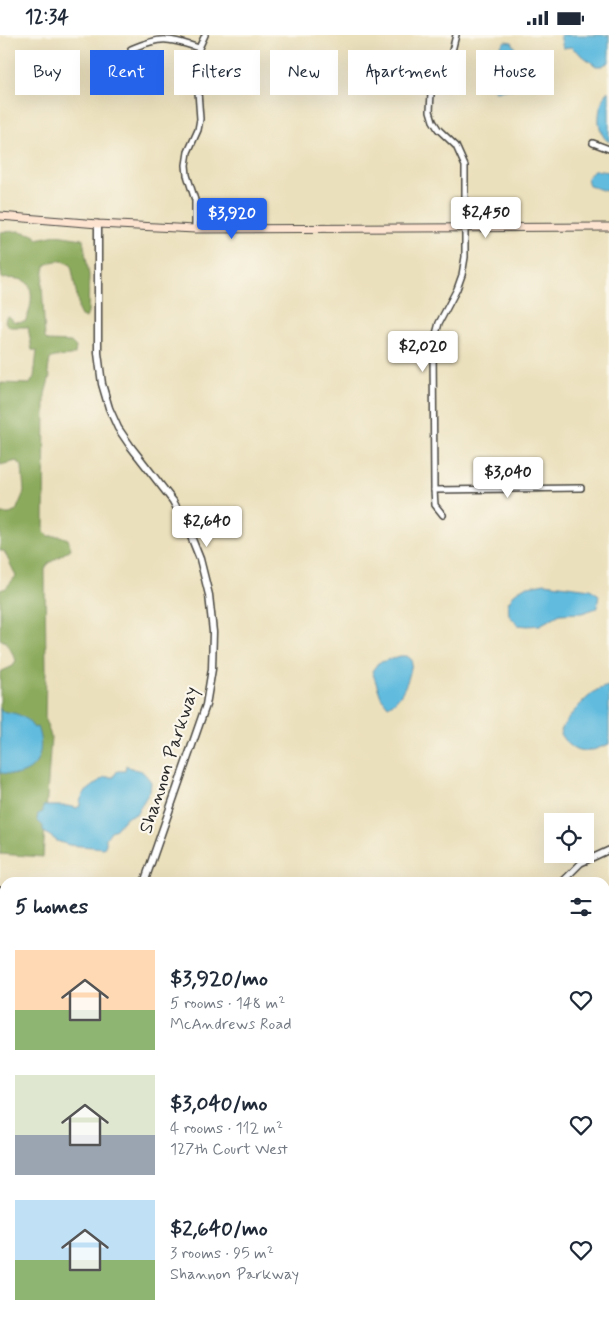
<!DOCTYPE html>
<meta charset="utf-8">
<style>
:root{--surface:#fff;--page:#f6f6f7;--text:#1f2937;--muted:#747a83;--accent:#2563eb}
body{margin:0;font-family:Mynerve,sans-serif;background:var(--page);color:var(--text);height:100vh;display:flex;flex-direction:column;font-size:19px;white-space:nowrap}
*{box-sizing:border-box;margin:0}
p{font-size:16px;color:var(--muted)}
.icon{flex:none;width:28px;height:28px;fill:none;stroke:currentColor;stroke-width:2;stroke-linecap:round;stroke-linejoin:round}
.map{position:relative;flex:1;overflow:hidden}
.side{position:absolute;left:0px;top:842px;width:610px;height:446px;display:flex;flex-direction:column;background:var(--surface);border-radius:15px 15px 0 0;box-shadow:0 5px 20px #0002}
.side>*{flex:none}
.top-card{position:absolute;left:15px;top:15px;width:580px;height:45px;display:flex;gap:10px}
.buttons{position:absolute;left:544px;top:778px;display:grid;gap:10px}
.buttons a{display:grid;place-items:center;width:50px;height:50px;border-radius:0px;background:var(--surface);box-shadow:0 5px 20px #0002;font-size:25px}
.price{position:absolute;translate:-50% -42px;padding:0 11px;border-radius:5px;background:#fff;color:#222;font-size:16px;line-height:32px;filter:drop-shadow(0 1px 2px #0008)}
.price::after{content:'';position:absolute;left:50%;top:30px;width:15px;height:11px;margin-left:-8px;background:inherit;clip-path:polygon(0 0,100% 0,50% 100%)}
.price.current{background:var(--accent);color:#fff}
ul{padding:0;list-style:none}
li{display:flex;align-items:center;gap:15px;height:125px;padding:0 15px}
li span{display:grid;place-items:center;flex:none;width:140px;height:100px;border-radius:0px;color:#555}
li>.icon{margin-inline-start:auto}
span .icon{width:60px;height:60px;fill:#fffc;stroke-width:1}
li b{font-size:21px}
h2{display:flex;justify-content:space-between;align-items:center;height:60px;padding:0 15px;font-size:21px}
.tag{padding:0 18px;border-radius:0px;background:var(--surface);box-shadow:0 5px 20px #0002;font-size:18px;line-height:45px}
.tag.current{background:var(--accent);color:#fff}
.status{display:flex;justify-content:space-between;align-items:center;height:35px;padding:0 25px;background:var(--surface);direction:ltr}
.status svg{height:14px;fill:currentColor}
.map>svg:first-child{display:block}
.green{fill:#afc468;stroke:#6d784a}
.forest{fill:#8baa5c;stroke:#5b6a44}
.water{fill:#61bbde;stroke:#467384}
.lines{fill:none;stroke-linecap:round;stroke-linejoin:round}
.minor-casing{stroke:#484641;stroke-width:8}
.tertiary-casing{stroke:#484641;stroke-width:9}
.secondary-casing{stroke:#484641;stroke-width:9}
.minor{stroke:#fff;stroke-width:5}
.tertiary{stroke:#fff;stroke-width:6}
.secondary{stroke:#fde4d1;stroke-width:7}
.labels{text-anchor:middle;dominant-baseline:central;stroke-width:4.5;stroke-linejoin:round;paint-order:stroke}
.street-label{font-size:19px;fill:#2b2b2b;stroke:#fbf7ec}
</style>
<div class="status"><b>12:34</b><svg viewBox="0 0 49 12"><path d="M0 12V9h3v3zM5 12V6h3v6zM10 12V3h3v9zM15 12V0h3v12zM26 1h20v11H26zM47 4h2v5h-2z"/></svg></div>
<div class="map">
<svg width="609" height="1288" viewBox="0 0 609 1288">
<rect width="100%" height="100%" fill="#fbf7ec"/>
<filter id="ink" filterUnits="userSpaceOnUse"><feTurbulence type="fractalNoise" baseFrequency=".02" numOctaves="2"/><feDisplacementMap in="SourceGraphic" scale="10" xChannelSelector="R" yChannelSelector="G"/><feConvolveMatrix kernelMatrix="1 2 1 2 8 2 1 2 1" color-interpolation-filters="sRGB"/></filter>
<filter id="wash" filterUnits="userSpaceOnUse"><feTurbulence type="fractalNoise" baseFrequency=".0096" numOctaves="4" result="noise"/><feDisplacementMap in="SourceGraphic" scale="20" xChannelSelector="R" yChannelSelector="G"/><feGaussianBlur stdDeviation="1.12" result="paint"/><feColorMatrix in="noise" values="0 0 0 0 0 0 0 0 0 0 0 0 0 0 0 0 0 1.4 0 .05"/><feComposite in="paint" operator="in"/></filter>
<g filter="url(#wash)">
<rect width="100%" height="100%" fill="#ebe0bc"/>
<polygon class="green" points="0,1272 5,1274 5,1284 238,1284 240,1288 0,1288"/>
<path class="forest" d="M19,196l16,4 2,4 19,-4 27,4 6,36 -1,38 -2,5 -5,-2 -3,-6v-7l-7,-39c-11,-5 -17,-4 -26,2l-3,18 3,54 3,3 23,1 5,5 -1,7c-8,5 -17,0 -25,5l-2,12 2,5 -5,18 -1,138 4,4h12l8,3 3,10 -23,15 -3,5 1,100 -1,51 6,16 -8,121 -43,-3v-182l13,-6 3,-6 -9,-17 -7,-4v-49l6,-2 10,-12 -12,-25h-4v-37h10l6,-3 8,-19 -2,-26 -5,-5 -17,4v-82l30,1 4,-7 3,-26 -5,-1 -4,-23h-18l-5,-5 1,-5 2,-1 7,6 10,-1c6,-9 10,-32 1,-39 -5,-4 -18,-4 -24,-3l-2,-13v-34z"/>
<g class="water">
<polygon points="560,0 609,0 609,27 602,31 596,31 571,12 563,13"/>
<polygon points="505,6 512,7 518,17 517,30 521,41 512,54 495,56 492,53 493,47 498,31 498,14"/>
<path d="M609,56v51c-15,-10 -12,-39 0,-51z"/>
<polygon points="594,135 609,137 609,157 589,151 587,143"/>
<polygon points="545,548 590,554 599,560 597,573 582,578 560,579 540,590 528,591 518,590 509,580 508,568 513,560 523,552"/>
<path d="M400,621h7l5,4c-1,15 -9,39 -24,46l-7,-9 -9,-26 6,-8z"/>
<path d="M609,651v58c-24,10 -34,13 -49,-10 3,-13 26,-37 37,-44 4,-2 8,-3 12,-4z"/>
<path d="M0,673l1,3c18,3 22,3 33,17l3,-1c7,18 5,41 -17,47 -5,2 -14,-1 -20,-1z"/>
<path d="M126,730c13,9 13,-1 25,17l-1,9 -14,23 -10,3 -10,12 -5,2 -5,7v6l-2,4 -35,-3 -12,-4 -14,-10v-5l-6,-6 1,-6 5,-2v-6h25l8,2 4,-2v-5l4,-8 21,-16h9l3,-6h8z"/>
</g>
</g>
<g filter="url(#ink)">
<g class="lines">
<g class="minor-casing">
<g id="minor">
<path d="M131,14c32,-13 36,-11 68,-1"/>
<polyline points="593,108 609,114"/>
<polyline points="195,194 195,165 187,140 186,130 188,117 198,95 200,84 196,29 199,13 205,0"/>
<polyline points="434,455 581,453"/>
<polyline points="443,480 435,470 434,455 433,310 439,288 457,254 462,240 465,222 465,131 456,111 438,94 433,86 430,76 431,58 452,16 456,0"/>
<polyline points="561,848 581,828 609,815"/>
<polyline points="0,855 5,856"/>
<polyline points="605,1011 609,1011"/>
<polyline points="0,1039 5,1044"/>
<polyline points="5,1077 5,1091"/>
<polyline points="239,1284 240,1288"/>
<polyline points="520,1284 521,1288"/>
</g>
</g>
<g class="tertiary-casing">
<g id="tertiary">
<polyline points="98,189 98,318 102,349 109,373 118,393 131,412 173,466 188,494 200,524 209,560 213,597 212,634 206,670 144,848"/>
<polyline points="0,1011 5,1007"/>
</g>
</g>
<g class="secondary-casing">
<polyline id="secondary" points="0,181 98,189 195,194 609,192"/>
</g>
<use href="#minor" class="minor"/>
<use href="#tertiary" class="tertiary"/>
<use href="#secondary" class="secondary"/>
</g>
</g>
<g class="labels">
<g class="street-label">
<text transform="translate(169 725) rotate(-72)">Shannon Parkway</text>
</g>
</g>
</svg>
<div class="buttons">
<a><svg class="icon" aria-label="locate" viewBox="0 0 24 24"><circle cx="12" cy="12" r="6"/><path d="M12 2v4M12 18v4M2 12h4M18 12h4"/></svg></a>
</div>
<b class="price" style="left:486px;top:204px">$2,450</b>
<b class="price current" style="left:232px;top:205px">$3,920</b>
<b class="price" style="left:423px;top:338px">$2,020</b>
<b class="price" style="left:508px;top:464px">$3,040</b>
<b class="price" style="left:207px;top:513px">$2,640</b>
<div class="top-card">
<a class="tag">Buy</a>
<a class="tag current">Rent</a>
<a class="tag">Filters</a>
<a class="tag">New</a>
<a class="tag">Apartment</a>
<a class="tag">House</a>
</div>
<section class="side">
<h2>5 homes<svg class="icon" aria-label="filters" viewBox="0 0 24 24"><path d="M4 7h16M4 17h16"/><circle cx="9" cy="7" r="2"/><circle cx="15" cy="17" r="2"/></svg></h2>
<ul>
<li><span style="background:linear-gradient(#ffd9b3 60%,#8fb573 0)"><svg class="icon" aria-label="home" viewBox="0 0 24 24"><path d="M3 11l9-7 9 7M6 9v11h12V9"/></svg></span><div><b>$3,920/mo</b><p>5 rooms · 148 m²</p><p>McAndrews Road</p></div><svg class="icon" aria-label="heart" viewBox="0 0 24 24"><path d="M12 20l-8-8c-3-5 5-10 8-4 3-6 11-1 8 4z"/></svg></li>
<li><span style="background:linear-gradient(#dfe7d0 60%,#9aa5b1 0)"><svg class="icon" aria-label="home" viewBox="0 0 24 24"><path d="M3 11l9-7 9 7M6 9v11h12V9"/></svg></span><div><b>$3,040/mo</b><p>4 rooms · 112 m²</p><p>127th Court West</p></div><svg class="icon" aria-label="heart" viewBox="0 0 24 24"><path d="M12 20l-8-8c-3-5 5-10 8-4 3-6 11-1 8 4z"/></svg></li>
<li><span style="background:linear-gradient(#bfe0f5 60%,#8fb573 0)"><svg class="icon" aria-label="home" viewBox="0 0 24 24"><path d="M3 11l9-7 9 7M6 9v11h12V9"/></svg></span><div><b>$2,640/mo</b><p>3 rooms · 95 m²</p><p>Shannon Parkway</p></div><svg class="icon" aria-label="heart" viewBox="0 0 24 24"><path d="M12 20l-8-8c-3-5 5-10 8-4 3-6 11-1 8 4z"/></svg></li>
</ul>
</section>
</div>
